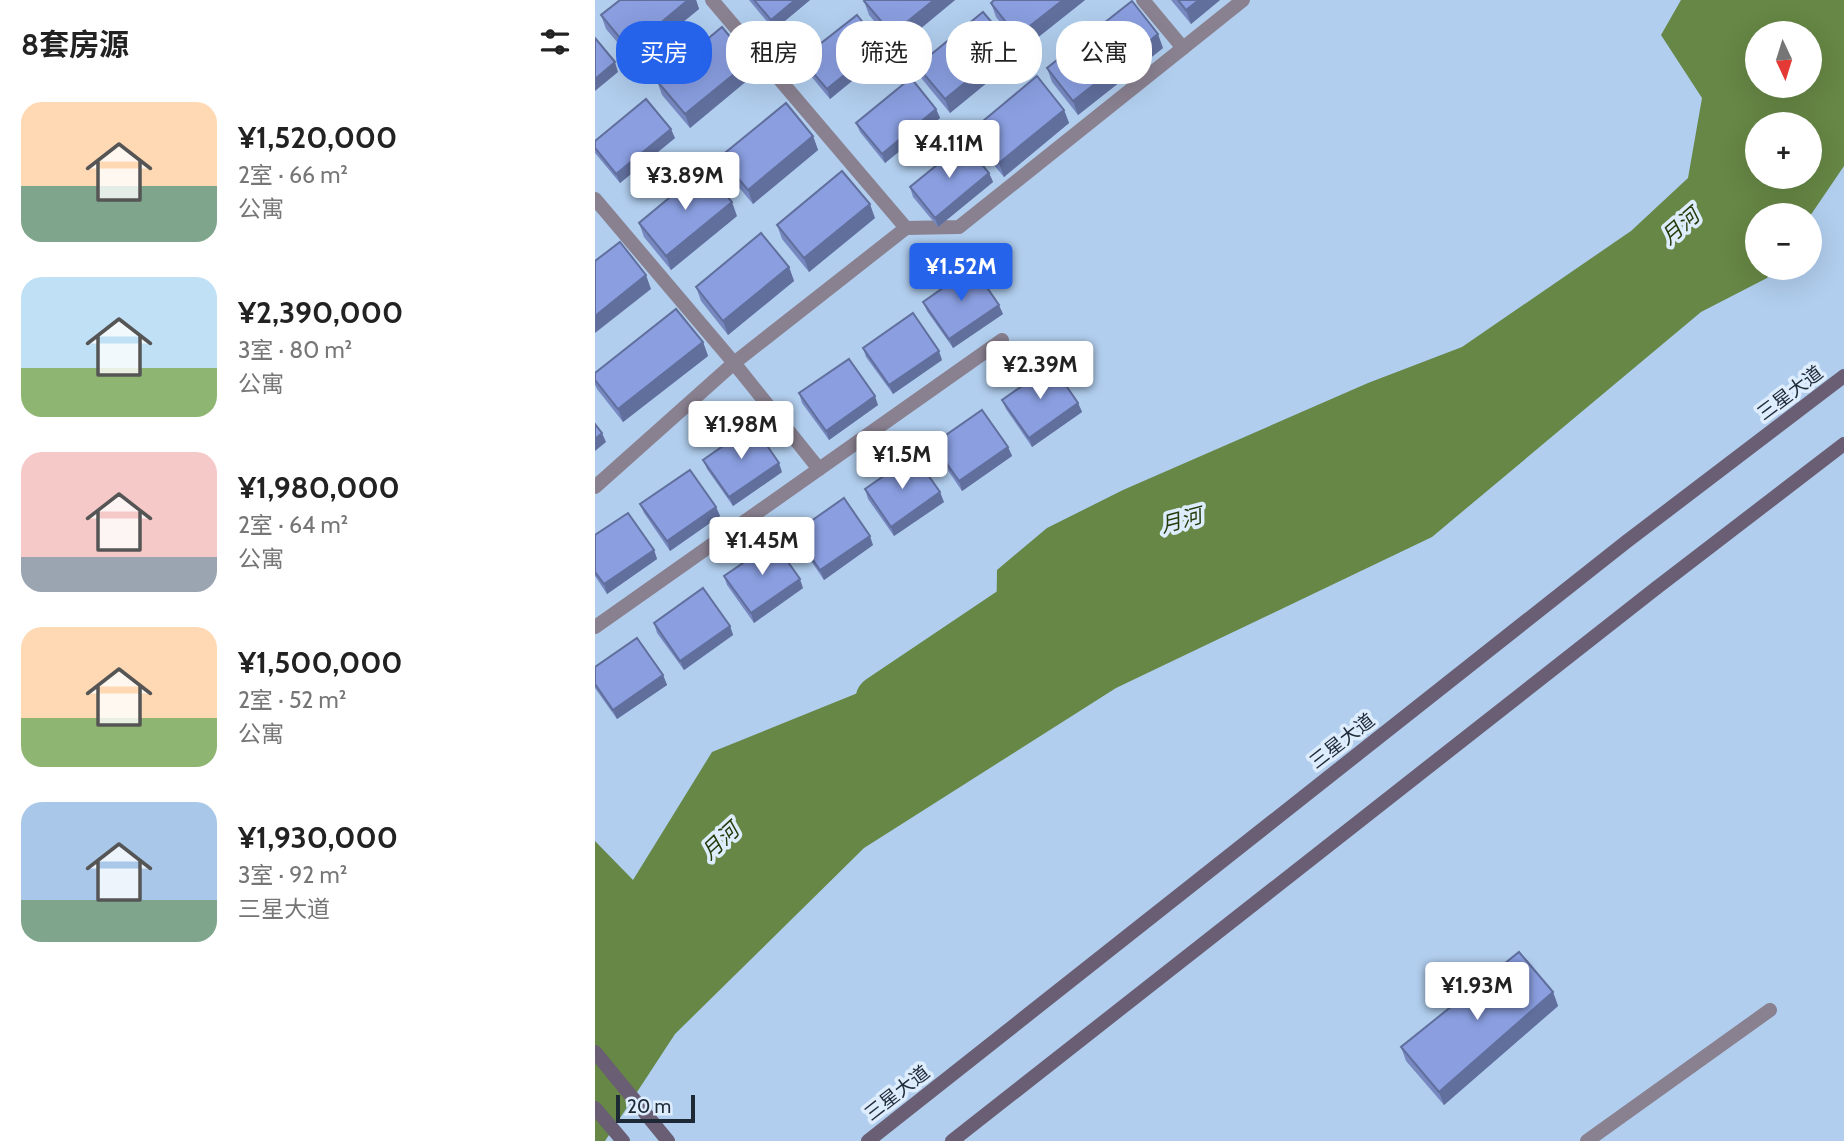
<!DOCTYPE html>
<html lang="zh">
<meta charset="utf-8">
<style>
:root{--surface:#fff;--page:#f6f6f6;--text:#222;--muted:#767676;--accent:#2563eb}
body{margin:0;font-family:Cabin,"Noto Sans SC",sans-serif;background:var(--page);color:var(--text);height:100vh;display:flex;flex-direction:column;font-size:26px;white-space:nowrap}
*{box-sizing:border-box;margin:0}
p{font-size:23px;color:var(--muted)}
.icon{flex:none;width:38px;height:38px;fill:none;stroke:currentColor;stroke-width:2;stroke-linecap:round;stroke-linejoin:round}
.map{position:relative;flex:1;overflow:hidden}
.details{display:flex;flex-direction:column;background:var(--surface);width:595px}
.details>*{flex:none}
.hud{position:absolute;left:21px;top:21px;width:665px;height:63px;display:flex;gap:14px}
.needle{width:46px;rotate:176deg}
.tools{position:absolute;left:1150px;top:21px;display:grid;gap:14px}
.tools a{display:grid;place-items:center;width:77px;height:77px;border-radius:50%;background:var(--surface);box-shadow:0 7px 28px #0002;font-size:35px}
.scale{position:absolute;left:21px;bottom:18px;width:79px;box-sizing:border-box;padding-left:7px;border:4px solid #1d2935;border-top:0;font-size:19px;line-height:24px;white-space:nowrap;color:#1d2935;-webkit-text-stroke:5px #deedfe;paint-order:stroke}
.price{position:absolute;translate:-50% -60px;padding:0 16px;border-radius:7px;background:#fff;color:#222;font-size:23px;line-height:46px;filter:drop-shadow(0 2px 4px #0008)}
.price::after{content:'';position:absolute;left:50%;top:42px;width:21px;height:16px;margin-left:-10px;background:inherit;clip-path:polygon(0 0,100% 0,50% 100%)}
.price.on{background:var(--accent);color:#fff}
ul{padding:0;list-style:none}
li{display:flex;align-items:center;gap:21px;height:175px;padding:0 21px}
li span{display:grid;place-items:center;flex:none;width:196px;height:140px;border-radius:21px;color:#555}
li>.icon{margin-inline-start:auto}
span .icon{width:84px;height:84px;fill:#fffc;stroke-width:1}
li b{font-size:30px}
h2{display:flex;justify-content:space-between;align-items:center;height:84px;padding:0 21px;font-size:30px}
.tag{padding:0 24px;border-radius:28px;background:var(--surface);box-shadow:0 7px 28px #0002;font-size:24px;line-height:63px}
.tag.on{background:var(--accent);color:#fff}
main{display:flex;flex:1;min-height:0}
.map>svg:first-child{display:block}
.water{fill:#668745;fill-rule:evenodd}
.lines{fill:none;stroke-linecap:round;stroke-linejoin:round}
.river{stroke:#668745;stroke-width:47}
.street{stroke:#8a8190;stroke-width:14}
.secondary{stroke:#6a5e74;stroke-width:14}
.wall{fill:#7788c1}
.shaded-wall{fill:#616f9d}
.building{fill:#8a9ee0;stroke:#616f9d;stroke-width:2}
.labels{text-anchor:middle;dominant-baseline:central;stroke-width:7;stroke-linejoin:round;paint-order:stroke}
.street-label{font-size:19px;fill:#1d2935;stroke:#deedfe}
.water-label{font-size:21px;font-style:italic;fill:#263b0a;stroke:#deedfe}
</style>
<main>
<section class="details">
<h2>8套房源<svg class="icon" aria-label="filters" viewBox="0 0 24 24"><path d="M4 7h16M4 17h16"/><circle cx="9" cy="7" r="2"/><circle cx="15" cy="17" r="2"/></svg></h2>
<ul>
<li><span style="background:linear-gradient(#ffd9b3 60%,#7fa58c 0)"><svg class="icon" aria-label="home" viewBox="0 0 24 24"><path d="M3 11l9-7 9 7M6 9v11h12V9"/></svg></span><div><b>¥1,520,000</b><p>2室 · 66 m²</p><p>公寓</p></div></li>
<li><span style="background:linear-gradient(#bfe0f5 65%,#8fb573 0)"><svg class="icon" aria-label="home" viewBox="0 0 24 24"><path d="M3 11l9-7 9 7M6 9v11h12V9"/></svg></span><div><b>¥2,390,000</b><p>3室 · 80 m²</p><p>公寓</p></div></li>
<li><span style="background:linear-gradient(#f6c9c9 75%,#9aa5b1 0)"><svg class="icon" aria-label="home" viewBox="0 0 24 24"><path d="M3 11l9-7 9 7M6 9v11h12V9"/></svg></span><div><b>¥1,980,000</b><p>2室 · 64 m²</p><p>公寓</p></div></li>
<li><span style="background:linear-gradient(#ffd9b3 65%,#8fb573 0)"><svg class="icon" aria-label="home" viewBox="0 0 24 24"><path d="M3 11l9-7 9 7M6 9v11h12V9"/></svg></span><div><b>¥1,500,000</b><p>2室 · 52 m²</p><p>公寓</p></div></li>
<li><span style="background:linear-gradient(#a9c7e8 70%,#7fa58c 0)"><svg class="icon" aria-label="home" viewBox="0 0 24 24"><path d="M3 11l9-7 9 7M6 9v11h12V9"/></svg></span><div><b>¥1,930,000</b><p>3室 · 92 m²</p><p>三星大道</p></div></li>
</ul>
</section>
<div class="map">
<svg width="1249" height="1141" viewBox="0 0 1249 1141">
<rect width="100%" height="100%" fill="#b1ceee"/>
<path class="water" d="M1086,0h163v166l-34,50 -53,-1v53h17l-7,10 -66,34 -269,225 -316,151 -252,160 -189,186 -70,107h-10v-300l38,39 79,-128 284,-115 1,-67 50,-42 76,-38 245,-107 94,-36 169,-116 57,-53 14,-80 -41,-63zM1162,33h52v53h-52zM1162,124h52v53h-52z"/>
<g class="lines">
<polyline class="river" points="284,699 455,584"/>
<g class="street">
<polyline points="117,0 311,228"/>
<polyline points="548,0 588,48"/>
<polyline points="0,199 139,363 224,469"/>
<polyline points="0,487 139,363 311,228 364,227 648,0"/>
<polyline points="0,627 407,340"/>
<polyline points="992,1141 1175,1010"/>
</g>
<g class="secondary">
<polyline points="0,1052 73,1141"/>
<polyline points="0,1108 28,1141"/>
<polyline points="273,1141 1031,542 1249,376"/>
<polyline points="357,1141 1060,589 1249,444"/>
</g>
</g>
<g class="wall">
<polygon points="25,0 101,0 104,9 39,62 11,29 6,15"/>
<polygon points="154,0 215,0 179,30"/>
<polygon points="270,0 360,0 302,48 274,15 269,1"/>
<polygon points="490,0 427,50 401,17 396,3"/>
<polygon points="576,0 625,0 596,24"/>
<polygon points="286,45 290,54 235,99 210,69 206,59"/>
<polygon points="568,48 483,115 457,82 452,68"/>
<polygon points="421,59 355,113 327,79 322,66"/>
<polygon points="160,74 95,128 67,95 62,81"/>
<polygon points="341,109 345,118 290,163 265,132 261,123"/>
<polygon points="469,110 474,123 409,177 381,144 376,131"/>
<polygon points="218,136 223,150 158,204 130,171 125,157"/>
<polygon points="80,138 25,183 0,153 0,141"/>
<polygon points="394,173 398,182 343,227 318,197 315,187"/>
<polygon points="142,216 76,270 49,237 44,223"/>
<polygon points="280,218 214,272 187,239 182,225"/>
<polygon points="194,267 199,281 133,335 106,301 101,287"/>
<polygon points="328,302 408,314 358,348 332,311"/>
<polygon points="108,342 113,356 28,422 2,389 0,385 0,373"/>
<polygon points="268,348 347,360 298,394 271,357"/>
<polygon points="204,393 283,405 234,440 207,403"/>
<polygon points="407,400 483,403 487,412 437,447 411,409"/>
<polygon points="338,444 413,447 417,456 367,491 341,453"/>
<polygon points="108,460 187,472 138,506 112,469"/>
<polygon points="270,489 349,502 299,536 273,499"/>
<polygon points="45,504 121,507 125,516 75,551 49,513"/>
<polygon points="199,533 278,545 229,580 203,542"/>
<polygon points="0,535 59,550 62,559 12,594 0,576"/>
<polygon points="129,576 208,588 159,623 132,585"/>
<polygon points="59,623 135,626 138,635 89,670 62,633"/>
<polygon points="0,667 68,675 72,685 22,719 0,688"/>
<polygon points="958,992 963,1006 849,1105 811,1061 806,1047"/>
</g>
<g class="shaded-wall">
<polygon points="93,0 101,0 104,9 39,62 34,49"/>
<polygon points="200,0 215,0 179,30 176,20"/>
<polygon points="339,0 360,0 302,48 297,34"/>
<polygon points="468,0 490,0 427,50 422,36"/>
<polygon points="604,0 625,0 596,24 591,10"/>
<polygon points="563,34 568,48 483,115 478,101"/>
<polygon points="286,45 290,54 235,99 232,89"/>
<polygon points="416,45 421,59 355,113 350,99"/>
<polygon points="155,61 160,74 95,128 90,114"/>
<polygon points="20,62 23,72 0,91 0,79"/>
<polygon points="341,109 345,118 290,163 287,154"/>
<polygon points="469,110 474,123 409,177 404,163"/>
<polygon points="76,129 80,138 25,183 21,174"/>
<polygon points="218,136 223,150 158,204 153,190"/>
<polygon points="394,173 398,182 343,227 340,218"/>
<polygon points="137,202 142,216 76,270 71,256"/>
<polygon points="275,204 280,218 214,272 209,258"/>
<polygon points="194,267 199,281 133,335 128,321"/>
<polygon points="51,275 56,289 0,333 0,316"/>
<polygon points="404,305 408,314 358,348 354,339"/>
<polygon points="108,342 113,356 28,422 23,409"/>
<polygon points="344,351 347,360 298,394 294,385"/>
<polygon points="280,396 283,405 234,440 231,431"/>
<polygon points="483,403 487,412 437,447 434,438"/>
<polygon points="7,433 11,442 0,451 0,439"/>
<polygon points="413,447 417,456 367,491 364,481"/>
<polygon points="184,463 187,472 138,506 134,497"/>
<polygon points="345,492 349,502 299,536 296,527"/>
<polygon points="121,507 125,516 75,551 72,541"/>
<polygon points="275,536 278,545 229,580 225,570"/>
<polygon points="59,550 62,559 12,594 9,584"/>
<polygon points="205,579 208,588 159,623 156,613"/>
<polygon points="135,626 138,635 89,670 85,661"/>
<polygon points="68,675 72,685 22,719 18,710"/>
<polygon points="958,992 963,1006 849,1105 844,1092"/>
</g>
<g class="building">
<polygon points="25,0 93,0 34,49 6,15"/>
<polygon points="159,0 200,0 176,20"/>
<polygon points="270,0 339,0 297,34 269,1"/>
<polygon points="399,0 468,0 422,36 396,3"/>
<polygon points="583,0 604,0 591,10"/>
<polygon points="537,1 563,34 478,101 452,68"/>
<polygon points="388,12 416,45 350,99 322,66"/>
<polygon points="262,15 286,45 232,89 206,59"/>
<polygon points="127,27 155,61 90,114 62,81"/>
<polygon points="0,38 20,62 0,79"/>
<polygon points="442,76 469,110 404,163 376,131"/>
<polygon points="316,78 341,109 287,154 261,123"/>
<polygon points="51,99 76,129 21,174 0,148 0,141"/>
<polygon points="191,103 218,136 153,190 125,157"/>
<polygon points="369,143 394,173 340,218 315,187"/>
<polygon points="109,169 137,202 71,256 44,223"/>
<polygon points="247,171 275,204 209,258 182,225"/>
<polygon points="166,233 194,267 128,321 101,287"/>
<polygon points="25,242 51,275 0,316 0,261"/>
<polygon points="378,267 404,305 354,339 328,302"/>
<polygon points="81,309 108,342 23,409 0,380 0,373"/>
<polygon points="318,313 344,351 294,385 268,348"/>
<polygon points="254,359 280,396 231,431 204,393"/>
<polygon points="457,365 483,403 434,438 407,400"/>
<polygon points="387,410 413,447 364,481 338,444"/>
<polygon points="0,424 7,433 0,439"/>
<polygon points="158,425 184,463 134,497 108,460"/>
<polygon points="319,455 345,492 296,527 270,489"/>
<polygon points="95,470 121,507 72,541 45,504"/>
<polygon points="249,498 275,536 225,570 199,533"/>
<polygon points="33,513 59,550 9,584 0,572 0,535"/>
<polygon points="179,542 205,579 156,613 129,576"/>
<polygon points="108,588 135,626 85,661 59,623"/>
<polygon points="42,638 68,675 18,710 0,684 0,667"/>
<polygon points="924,952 958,992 844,1092 806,1047"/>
</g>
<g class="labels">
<g class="street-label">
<text transform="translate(1195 393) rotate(-37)">三星大道</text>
<text transform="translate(747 741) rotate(-38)">三星大道</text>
<text transform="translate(302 1093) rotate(-38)">三星大道</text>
</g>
<g class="water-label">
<text transform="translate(1085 226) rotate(-41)">月河</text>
<text transform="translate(586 520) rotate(-15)">月河</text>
<text transform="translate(125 841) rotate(-43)">月河</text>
</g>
</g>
</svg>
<div class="tools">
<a><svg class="needle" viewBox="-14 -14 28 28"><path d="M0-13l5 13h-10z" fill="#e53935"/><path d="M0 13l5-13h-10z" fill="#767676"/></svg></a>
<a>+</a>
<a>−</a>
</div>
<div class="scale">20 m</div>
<b class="price" style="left:354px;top:180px">¥4.11M</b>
<b class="price" style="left:90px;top:212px">¥3.89M</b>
<b class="price on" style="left:366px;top:303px">¥1.52M</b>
<b class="price" style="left:445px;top:401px">¥2.39M</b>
<b class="price" style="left:146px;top:461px">¥1.98M</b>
<b class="price" style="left:307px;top:491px">¥1.5M</b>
<b class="price" style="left:167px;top:577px">¥1.45M</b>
<b class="price" style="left:882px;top:1022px">¥1.93M</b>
<div class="hud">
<a class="tag on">买房</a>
<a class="tag">租房</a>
<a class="tag">筛选</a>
<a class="tag">新上</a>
<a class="tag">公寓</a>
</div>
</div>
</main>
